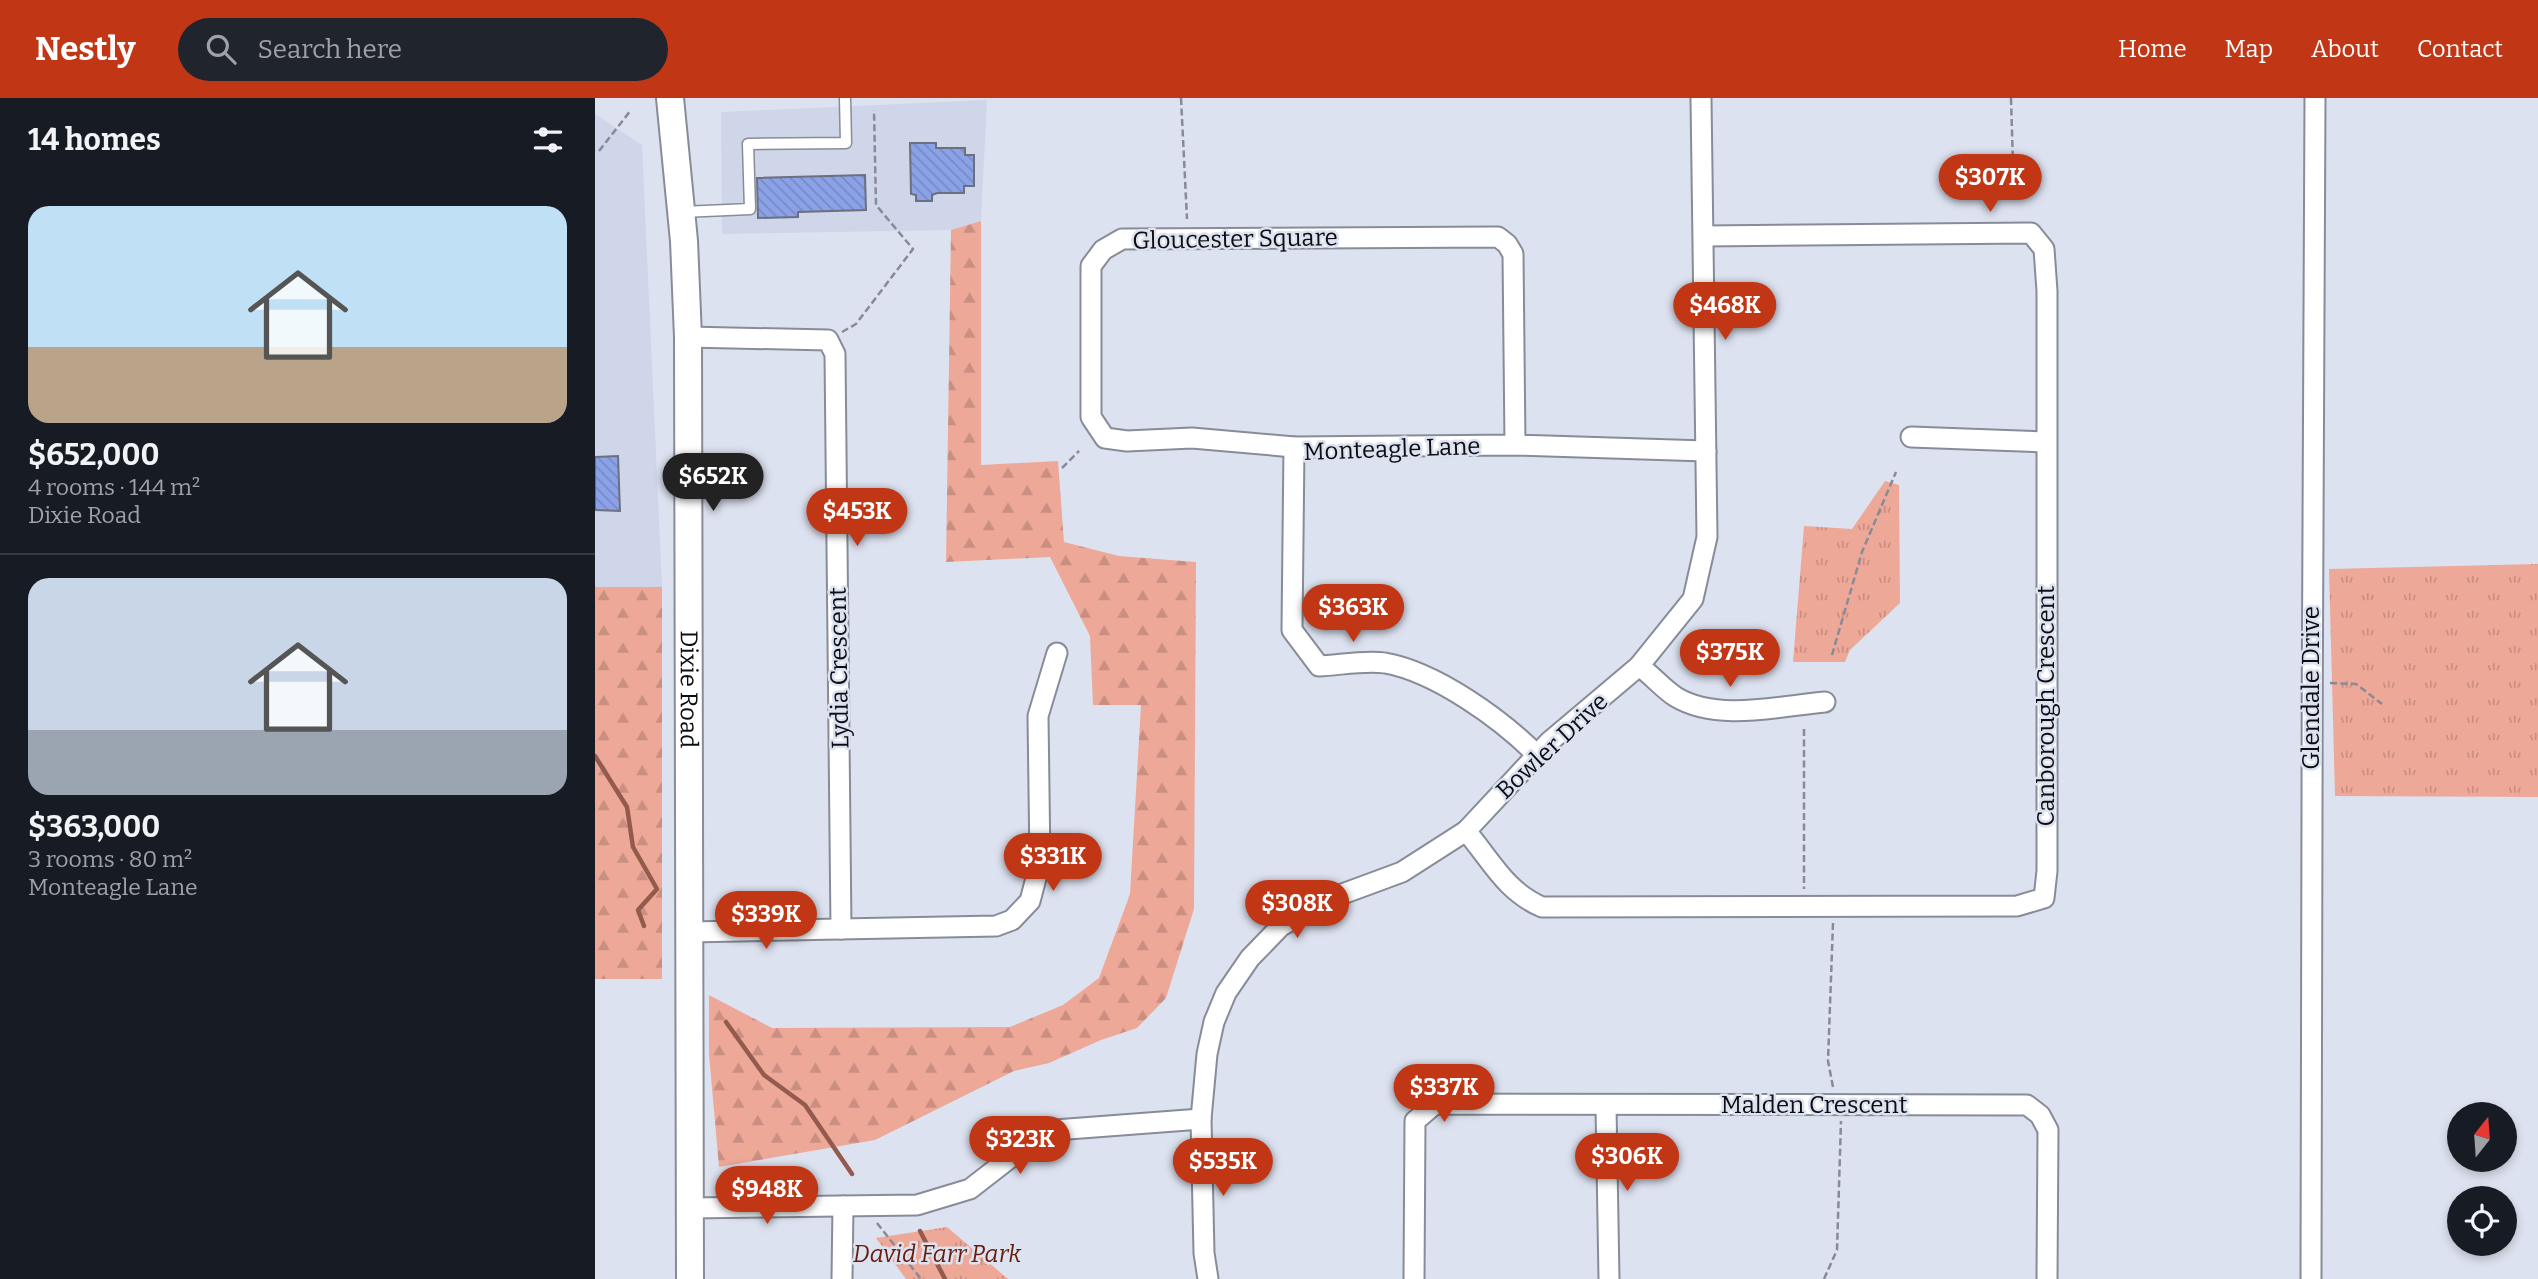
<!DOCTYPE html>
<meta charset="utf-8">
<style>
:root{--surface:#171b24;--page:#20242c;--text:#f1f3f6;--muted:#9ea1a6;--line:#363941;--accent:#c13716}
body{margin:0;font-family:Bitter,serif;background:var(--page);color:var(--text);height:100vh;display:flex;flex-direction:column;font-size:26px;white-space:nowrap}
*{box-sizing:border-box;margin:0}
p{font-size:23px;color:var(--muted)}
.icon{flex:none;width:38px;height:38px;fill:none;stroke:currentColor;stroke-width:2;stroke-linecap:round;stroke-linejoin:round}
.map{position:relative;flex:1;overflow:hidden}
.details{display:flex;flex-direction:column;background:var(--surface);width:595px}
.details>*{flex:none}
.needle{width:46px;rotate:17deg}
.controls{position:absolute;left:1852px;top:1004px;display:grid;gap:14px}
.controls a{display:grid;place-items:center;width:70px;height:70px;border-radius:50%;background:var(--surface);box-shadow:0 4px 10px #0003;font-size:35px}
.price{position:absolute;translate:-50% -60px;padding:0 16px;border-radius:24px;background:var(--accent);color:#fff;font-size:23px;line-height:46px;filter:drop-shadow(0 2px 4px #0008)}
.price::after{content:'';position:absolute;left:50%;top:42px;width:21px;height:16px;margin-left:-10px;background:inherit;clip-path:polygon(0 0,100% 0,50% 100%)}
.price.selected{background:#222;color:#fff}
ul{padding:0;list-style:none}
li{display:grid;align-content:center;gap:14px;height:371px;padding:0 28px}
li+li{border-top:2px solid var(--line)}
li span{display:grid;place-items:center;height:217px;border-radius:21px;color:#555}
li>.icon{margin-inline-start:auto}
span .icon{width:126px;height:126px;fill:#fffc;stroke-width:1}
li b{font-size:30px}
h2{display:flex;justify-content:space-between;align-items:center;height:84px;padding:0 28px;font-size:30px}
header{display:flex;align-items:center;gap:42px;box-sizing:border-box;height:98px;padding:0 35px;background:var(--accent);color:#fff}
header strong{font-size:33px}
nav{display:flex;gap:38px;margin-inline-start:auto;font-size:24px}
.search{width:490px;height:63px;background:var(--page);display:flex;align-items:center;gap:18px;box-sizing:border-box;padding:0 24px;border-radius:38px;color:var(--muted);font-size:26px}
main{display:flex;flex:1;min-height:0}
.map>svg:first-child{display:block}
.built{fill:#cfd6ea}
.forest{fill:url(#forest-firs)}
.park{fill:url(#park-tufts)}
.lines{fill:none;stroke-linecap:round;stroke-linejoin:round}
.stream{stroke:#935a4e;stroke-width:4.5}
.building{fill:url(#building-back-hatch);stroke:#6b707c;stroke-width:2}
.lane-casing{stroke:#878c98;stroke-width:13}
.street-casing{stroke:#878c98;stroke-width:23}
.secondary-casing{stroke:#878c98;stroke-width:30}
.path{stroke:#888b95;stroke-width:2.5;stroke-dasharray:7 3.5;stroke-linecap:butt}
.lane{stroke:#fff;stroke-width:10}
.street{stroke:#fff;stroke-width:19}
.secondary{stroke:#fff;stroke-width:26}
.labels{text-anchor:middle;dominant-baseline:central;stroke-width:5;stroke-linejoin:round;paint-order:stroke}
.street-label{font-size:24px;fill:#0c0d12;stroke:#dde2f0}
.park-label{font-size:24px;font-style:italic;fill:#671d0d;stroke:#dde2f0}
</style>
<header>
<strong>Nestly</strong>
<div class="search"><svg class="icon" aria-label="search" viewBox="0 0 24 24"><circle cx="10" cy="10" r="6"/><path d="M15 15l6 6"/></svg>Search here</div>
<nav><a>Home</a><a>Map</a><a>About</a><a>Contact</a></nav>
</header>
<main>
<section class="details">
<h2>14 homes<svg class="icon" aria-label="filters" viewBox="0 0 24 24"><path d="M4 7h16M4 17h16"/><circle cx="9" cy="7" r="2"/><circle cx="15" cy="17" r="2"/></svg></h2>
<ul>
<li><span style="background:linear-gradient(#bfe0f5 65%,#b9a48a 0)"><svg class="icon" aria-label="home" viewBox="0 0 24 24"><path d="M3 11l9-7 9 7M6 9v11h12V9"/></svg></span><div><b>$652,000</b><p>4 rooms · 144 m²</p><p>Dixie Road</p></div></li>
<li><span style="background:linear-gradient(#c9d6e8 70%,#9aa5b1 0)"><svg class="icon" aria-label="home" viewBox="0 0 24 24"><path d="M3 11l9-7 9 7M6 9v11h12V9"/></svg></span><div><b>$363,000</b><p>3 rooms · 80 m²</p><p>Monteagle Lane</p></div></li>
</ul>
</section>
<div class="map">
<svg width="1943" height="1181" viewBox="0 0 1943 1181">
<defs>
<pattern id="forest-firs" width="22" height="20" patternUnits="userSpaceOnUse" patternTransform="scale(1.75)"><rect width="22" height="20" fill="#eea898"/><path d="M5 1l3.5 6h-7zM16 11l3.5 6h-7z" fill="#cb8f82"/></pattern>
<pattern id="park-tufts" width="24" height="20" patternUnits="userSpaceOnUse" patternTransform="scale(1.75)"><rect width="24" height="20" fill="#eea898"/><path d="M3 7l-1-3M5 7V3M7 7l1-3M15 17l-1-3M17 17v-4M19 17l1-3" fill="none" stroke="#cb8f82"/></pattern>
<pattern id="building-back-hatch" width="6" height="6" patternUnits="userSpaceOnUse" patternTransform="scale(1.75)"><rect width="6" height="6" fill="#8ba2e8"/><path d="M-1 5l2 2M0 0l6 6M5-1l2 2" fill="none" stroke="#778ac6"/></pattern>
</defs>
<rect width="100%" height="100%" fill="#dde2f0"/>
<g class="built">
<polygon points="392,2 386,123 356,132 127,136 126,14"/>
<polygon points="0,16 47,47 67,489 0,489"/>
</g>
<g class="forest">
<polygon points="386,123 386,367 463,363 469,444 524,458 601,464 599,811 571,900 542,930 506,942 454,965 419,973 280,1042 124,1069 114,956 114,897 177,930 415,929 468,907 504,880 535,796 546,607 498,607 495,538 455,459 351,464 356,132"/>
<rect x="0" y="489" width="67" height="392"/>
</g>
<g class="park">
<polygon points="1290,383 1304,387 1305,505 1255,552 1250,564 1198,564 1209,428 1257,431"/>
<polygon points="1943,466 1943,699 1740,698 1734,471"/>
<polygon points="352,1129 413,1181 311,1181 281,1140"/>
</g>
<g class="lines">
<g class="stream">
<polyline points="0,658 32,709 38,749 62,791 43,812 49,828"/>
<polyline points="131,924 169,977 210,1007 257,1076"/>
<polyline points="325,1133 350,1181"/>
</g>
</g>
<g class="building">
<polygon points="315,45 341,45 341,50 370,50 370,57 379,57 379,88 369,88 369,95 342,95 337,97 337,103 321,103 321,97 316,96"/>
<polygon points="270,77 271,112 203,114 203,119 163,120 162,80"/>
<polygon points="23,358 25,413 0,412 0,359"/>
</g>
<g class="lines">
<g class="lane-casing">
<polyline id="lane" points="87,114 155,111 153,46 251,45 250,0"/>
</g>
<g class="street-casing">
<g id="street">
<polyline points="93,239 233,242 240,256 246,831"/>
<polyline points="1316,339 1450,344"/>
<polyline points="920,347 918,156 912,146 903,139 527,141 508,152 496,168 496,319 510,340 532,343 597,340 699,349 920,347 1111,353"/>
<path d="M699,349l-2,183 27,36c21,-1 46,-6 66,-3 51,9 116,56 152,92"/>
<path d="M1044,568c13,9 24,23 37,31 41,25 104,9 149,5"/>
<path d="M871,733c25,29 39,60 76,76l475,-1 27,-8 3,-27v-580l-3,-42 -13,-16 -327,3"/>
<polyline points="95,834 401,828 417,822 435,803 445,765 443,618 462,555"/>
<polyline points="1011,1009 1014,1181"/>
<polyline points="95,1110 322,1107 375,1091 429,1049 460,1032 606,1021"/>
<polyline points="247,1181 248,1108"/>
<polyline points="613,1181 609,1155 606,1021 612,956 619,924 631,895 655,860 686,828 742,798 807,774 871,733 954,644 1044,568 1098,501 1112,439 1106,0"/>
<polyline points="819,1181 820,1023 840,1006 1432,1007 1445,1017 1453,1032 1452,1181"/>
<path d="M1716,1181c3,-394 -1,-787 4,-1181"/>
</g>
</g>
<g class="secondary-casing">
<g id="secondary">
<path id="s1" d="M75,0l14,143 4,96 2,942"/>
</g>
</g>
<g class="path">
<polyline points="586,0 592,121"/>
<polyline points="1416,0 1419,99"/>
<polyline points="4,53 36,12"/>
<polyline points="247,234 261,226 318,151 281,107 279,12"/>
<polyline points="467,370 484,353"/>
<polyline points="1237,557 1267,454 1301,374"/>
<polyline points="1735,585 1761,586 1787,606"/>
<polyline points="1209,631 1209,791"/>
<polyline points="1238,825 1233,963 1238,989"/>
<polyline points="282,1125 326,1181"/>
<polyline points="1229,1181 1242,1152 1246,1023"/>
</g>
<use href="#lane" class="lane"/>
<use href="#street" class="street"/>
<use href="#secondary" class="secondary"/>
</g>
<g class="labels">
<g class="street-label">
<text transform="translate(640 141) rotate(-1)">Gloucester Square</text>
<text transform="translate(797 351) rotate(-2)">Monteagle Lane</text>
<text transform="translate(244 570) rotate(-91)">Lydia Crescent</text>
<text stroke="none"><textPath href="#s1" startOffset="592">Dixie Road</textPath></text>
<text transform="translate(1716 590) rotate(-90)">Glendale Drive</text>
<text transform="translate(1451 608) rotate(-90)">Canborough Crescent</text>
<text transform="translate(957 648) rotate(-43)">Bowler Drive</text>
<text x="1219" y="1007">Malden Crescent</text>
</g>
<g class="park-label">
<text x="342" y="1156">David Farr Park</text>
</g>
</g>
</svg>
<div class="controls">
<a><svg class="needle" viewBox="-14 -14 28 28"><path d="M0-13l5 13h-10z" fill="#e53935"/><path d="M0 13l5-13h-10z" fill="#9ea1a6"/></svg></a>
<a><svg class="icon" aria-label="locate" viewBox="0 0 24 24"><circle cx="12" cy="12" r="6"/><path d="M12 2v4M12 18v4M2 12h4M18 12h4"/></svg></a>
</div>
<b class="price" style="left:1395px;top:116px">$307K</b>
<b class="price" style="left:1130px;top:244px">$468K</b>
<b class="price selected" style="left:118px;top:415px">$652K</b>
<b class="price" style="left:262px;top:450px">$453K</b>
<b class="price" style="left:758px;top:546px">$363K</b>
<b class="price" style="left:1135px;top:591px">$375K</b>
<b class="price" style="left:458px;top:795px">$331K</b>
<b class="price" style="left:702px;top:842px">$308K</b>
<b class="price" style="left:171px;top:853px">$339K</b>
<b class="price" style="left:849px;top:1026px">$337K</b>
<b class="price" style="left:425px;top:1078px">$323K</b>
<b class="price" style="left:1032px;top:1095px">$306K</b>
<b class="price" style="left:628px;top:1100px">$535K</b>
<b class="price" style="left:172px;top:1128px">$948K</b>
</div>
</main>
